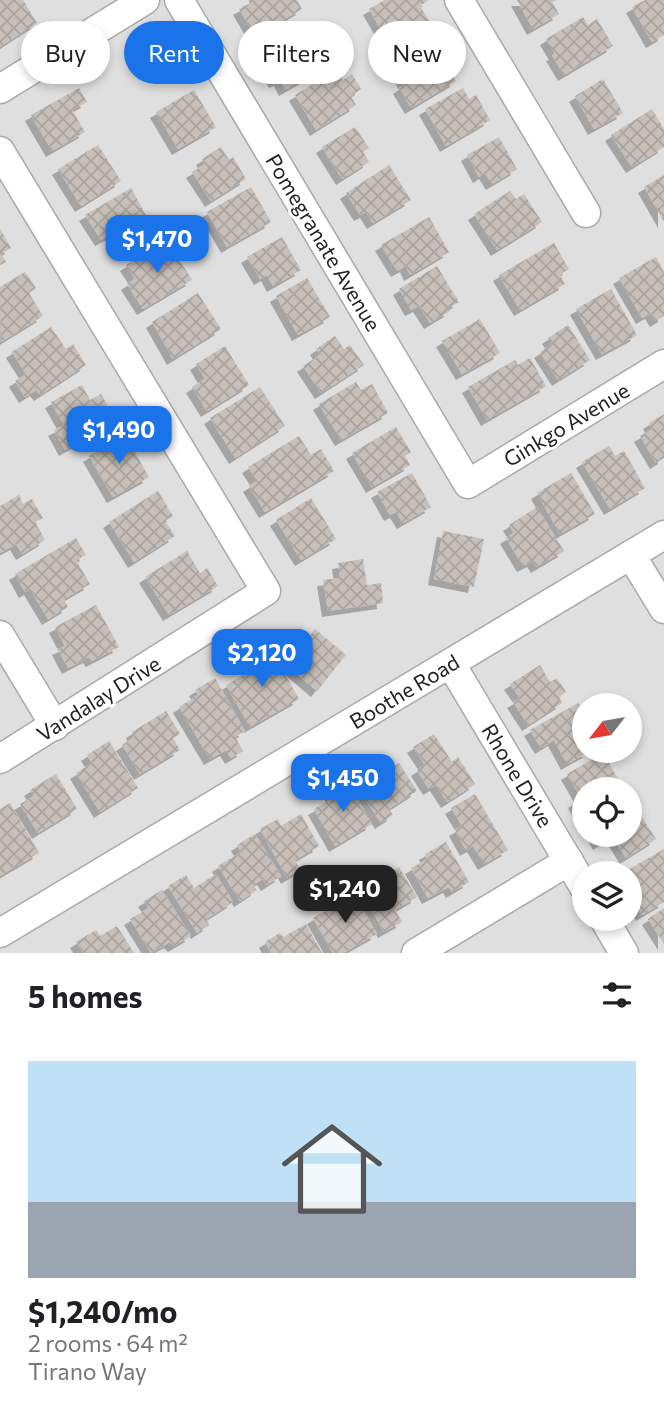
<!DOCTYPE html>
<meta charset="utf-8">
<style>
:root{--surface:#fff;--page:#f6f6f6;--text:#202124;--muted:#757577;--line:#e0e0e0;--accent:#1a73e8}
body{margin:0;font-family:Commissioner,sans-serif;background:var(--page);color:var(--text);height:100vh;display:flex;flex-direction:column;font-size:26px;white-space:nowrap}
*{box-sizing:border-box;margin:0}
p{font-size:23px;color:var(--muted)}
.icon{flex:none;width:38px;height:38px;fill:none;stroke:currentColor;stroke-width:2;stroke-linecap:round;stroke-linejoin:round}
.map{position:relative;height:953px;overflow:hidden}
.sheet{display:flex;flex-direction:column;background:var(--surface);flex:1}
.sheet>*{flex:none}
.banner{position:absolute;left:21px;top:21px;width:623px;height:63px;display:flex;gap:14px}
.needle{width:46px;rotate:239deg}
.tools{position:absolute;left:572px;top:693px;display:grid;gap:14px}
.tools a{display:grid;place-items:center;width:70px;height:70px;border-radius:50%;background:var(--surface);box-shadow:0 4px 10px #0003;font-size:35px}
.price{position:absolute;translate:-50% -60px;padding:0 16px;border-radius:14px;background:var(--accent);color:#fff;font-size:23px;line-height:46px;filter:drop-shadow(0 2px 4px #0008)}
.price::after{content:'';position:absolute;left:50%;top:42px;width:21px;height:16px;margin-left:-10px;background:inherit;clip-path:polygon(0 0,100% 0,50% 100%)}
.price.on{background:#222;color:#fff}
ul{padding:0;list-style:none}
li{display:grid;align-content:center;gap:14px;height:371px;padding:0 28px}
li+li{border-top:2px solid var(--line)}
li span{display:grid;place-items:center;height:217px;border-radius:0px;color:#555}
li>.icon{margin-inline-start:auto}
span .icon{width:126px;height:126px;fill:#fffc;stroke-width:1}
li b{font-size:30px}
h2{display:flex;justify-content:space-between;align-items:center;height:84px;padding:0 28px;font-size:30px}
.chip{padding:0 24px;border-radius:32px;background:var(--surface);box-shadow:0 4px 10px #0003;font-size:24px;line-height:63px}
.chip.on{background:var(--accent);color:#fff}
.map>svg:first-child{display:block}
.residential{fill:#e0dfdf;fill-rule:evenodd}
.building{fill:url(#building-cross-hatch);filter:url(#shadow)}
.lines{fill:none;stroke-linecap:round;stroke-linejoin:round}
.minor-casing{stroke:#a9a9a9;stroke-width:31}
.minor{stroke:#fff;stroke-width:28}
.labels{text-anchor:middle;dominant-baseline:central;stroke-width:6;stroke-linejoin:round;paint-order:stroke}
.street-label{font-size:21px;fill:#222;stroke:#fff}
</style>
<div class="map">
<svg width="664" height="953" viewBox="0 0 664 953">
<defs>
<pattern id="building-cross-hatch" width="8" height="8" patternUnits="userSpaceOnUse" patternTransform="scale(1.75)"><rect width="8" height="8" fill="#c7bfb8"/><path d="M0 0l8 8M0 8l8-8" fill="none" stroke="#aba49e"/></pattern>
<filter id="shadow"><feDropShadow dx="-6" dy="6" stdDeviation="0" flood-color="#0004"/></filter>
</defs>
<rect width="100%" height="100%" fill="#f2efe9"/>
<path class="residential" d="M0,0h664v953h-664zM584,705h46v46h-46zM584,789h46v46h-46zM584,873h46v46h-46z"/>
<g class="building">
<polygon points="0,0 23,0 37,23 0,47"/>
<polygon points="248,0 297,0 302,9 255,36 239,9 250,3"/>
<polygon points="385,0 429,0 420,6 431,24 412,35 407,28 387,40 369,9"/>
<polygon points="517,0 557,0 552,2 559,14 533,29"/>
<polygon points="645,0 664,0 664,35 652,42 632,7"/>
<polygon points="583,17 588,25 597,19 613,46 564,75 552,55 555,54 546,39"/>
<polygon points="302,41 310,55 316,52 325,67 285,90 280,80 275,82 269,72 276,67 267,54 287,42 290,48"/>
<polygon points="444,42 460,67 451,73 456,81 411,108 399,88 405,84 397,70"/>
<polygon points="337,69 343,80 352,74 361,89 351,96 356,105 316,130 295,95"/>
<polygon points="603,79 623,113 594,129 575,96"/>
<polygon points="79,88 87,102 72,110 85,132 52,151 31,115"/>
<polygon points="463,88 469,99 476,95 490,120 446,146 425,109"/>
<polygon points="194,90 216,127 178,149 156,112"/>
<polygon points="652,109 664,129 664,147 632,167 611,135"/>
<polygon points="355,127 369,148 363,152 369,162 342,179 322,147"/>
<polygon points="499,137 517,169 492,184 485,173 479,177 467,155"/>
<polygon points="98,145 121,181 81,206 58,169"/>
<polygon points="221,147 229,160 233,157 246,179 211,201 192,172 205,164 202,159"/>
<polygon points="389,165 411,200 373,223 366,212 360,215 346,193"/>
<polygon points="664,175 664,222 644,187"/>
<polygon points="251,187 271,222 227,247 207,212"/>
<polygon points="131,188 154,229 124,247 116,232 101,240 85,215"/>
<polygon points="510,191 516,199 524,194 542,222 497,250 474,214"/>
<polygon points="429,217 449,252 410,275 406,266 397,271 381,245"/>
<polygon points="0,229 11,248 1,254 6,262 0,265"/>
<polygon points="282,237 301,270 273,286 267,275 260,279 247,257"/>
<polygon points="167,240 192,280 143,309 127,284 135,279 126,265"/>
<polygon points="554,243 569,269 560,275 565,284 520,310 499,275"/>
<polygon points="656,257 664,272 664,316 656,321 651,313 642,318 619,278"/>
<polygon points="437,266 459,302 449,308 450,311 430,323 419,306 411,310 399,289"/>
<polygon points="25,272 36,288 29,293 43,316 1,342 0,287"/>
<polygon points="307,278 330,317 298,335 276,296"/>
<polygon points="611,289 637,335 602,354 576,309"/>
<polygon points="198,293 221,329 173,359 152,322"/>
<polygon points="480,319 500,353 462,374 442,341"/>
<polygon points="568,325 590,360 558,380 540,352 552,344 548,338"/>
<polygon points="51,327 66,349 73,344 86,365 40,395 36,390 25,397 15,381 26,374 12,352"/>
<polygon points="335,336 344,349 350,345 364,365 321,393 303,366 320,355 316,349"/>
<polygon points="225,346 249,385 207,411 192,387 205,379 196,364"/>
<polygon points="530,358 546,386 487,420 468,387 515,360 518,365"/>
<polygon points="356,382 361,390 372,384 388,413 341,440 319,404"/>
<polygon points="82,385 90,400 101,394 108,406 102,410 110,424 65,450 54,430 64,425 51,402"/>
<polygon points="260,387 285,426 235,458 210,418"/>
<polygon points="664,414 664,458 656,463 640,436 652,429 649,423"/>
<polygon points="396,427 411,452 405,456 410,465 372,487 352,453"/>
<polygon points="125,435 149,477 113,497 89,456"/>
<polygon points="299,436 311,455 321,449 334,471 265,512 249,486 257,481 248,467"/>
<polygon points="609,446 615,456 624,451 645,488 610,509 582,462"/>
<polygon points="412,473 431,507 403,523 396,512 390,515 377,492"/>
<polygon points="571,473 595,514 560,534 537,493"/>
<polygon points="158,491 173,516 165,521 175,536 134,562 109,522"/>
<polygon points="19,495 23,504 32,499 43,518 35,522 45,540 22,554 16,544 0,553 0,506"/>
<polygon points="311,498 336,539 301,560 276,520"/>
<polygon points="537,507 564,551 537,567 533,561 523,566 506,538 514,533 509,525"/>
<polygon points="443,531 484,539 474,587 434,579"/>
<polygon points="76,538 86,555 76,560 90,584 64,599 68,607 48,619 30,589 25,592 15,574"/>
<polygon points="187,551 200,573 207,568 218,586 169,615 145,577"/>
<polygon points="363,559 367,585 381,583 383,603 328,611 323,580 340,578 338,563"/>
<polygon points="96,605 119,647 92,661 89,657 68,668 58,649 65,646 55,627"/>
<polygon points="315,629 346,655 317,691 291,669 300,657 296,653"/>
<polygon points="270,648 299,699 250,727 226,685 255,668 250,660"/>
<polygon points="540,665 550,682 557,678 566,692 559,697 562,703 528,725 513,702 520,698 510,684"/>
<polygon points="215,678 245,731 235,737 243,751 231,758 226,750 210,759 179,707 198,695 195,690"/>
<polygon points="578,703 584,713 584,717 580,720 584,729 584,751 590,751 567,764 554,740 541,748 530,730"/>
<polygon points="166,711 180,734 173,738 180,750 140,774 122,745 134,737 132,732"/>
<polygon points="434,734 452,762 458,757 475,784 447,802 436,785 429,789 417,770 425,765 413,747"/>
<polygon points="109,741 138,788 100,812 76,773 92,763 87,755"/>
<polygon points="603,753 624,789 584,789 584,820 574,802 581,798 567,774"/>
<polygon points="399,763 417,791 389,809 393,815 381,823 351,777 369,766 376,778"/>
<polygon points="56,774 77,809 38,833 20,804 34,796 30,790"/>
<polygon points="346,779 372,824 335,846 314,809 333,798 328,790"/>
<polygon points="475,794 508,850 484,864 473,846 466,850 455,830 462,826 451,808"/>
<polygon points="630,798 656,839 626,858 612,836 599,844 594,835 630,835"/>
<polygon points="10,803 39,853 0,876 0,809"/>
<polygon points="301,814 319,846 295,860 300,870 287,878 260,829 278,819 281,826"/>
<polygon points="255,834 281,876 267,885 263,879 253,885 257,890 240,901 218,866 241,852 237,845"/>
<polygon points="446,842 469,882 452,892 449,887 428,898 411,868 427,859 425,854"/>
<polygon points="664,849 664,902 642,915 631,897 638,892 630,878 630,873 626,871"/>
<polygon points="399,867 417,897 395,910 402,922 384,932 360,889"/>
<polygon points="216,874 233,902 206,919 209,925 197,933 168,886 186,875 194,888"/>
<polygon points="162,890 191,936 174,946 170,942 151,953 130,919 149,908 144,901"/>
<polygon points="354,894 377,934 343,953 333,953 313,918"/>
<polygon points="664,908 664,944 648,919"/>
<polygon points="306,924 322,953 271,953 265,942 280,933 283,937"/>
<polygon points="117,926 134,953 83,953 76,942 96,930 100,936"/>
</g>
<g class="lines">
<g class="minor-casing">
<g id="minor">
<polyline points="179,0 468,484 664,364"/>
<polyline points="459,0 586,213"/>
<polyline points="0,89 145,0"/>
<polyline points="0,151 266,591 0,759"/>
<polyline points="631,555 664,609"/>
<polyline points="0,635 55,726"/>
<polyline points="451,664 584,887"/>
<polyline points="604,919 624,953"/>
<polyline points="0,933 664,535"/>
<polyline points="416,953 569,861"/>
</g>
</g>
<use href="#minor" class="minor"/>
</g>
<g class="labels">
<g class="street-label">
<text transform="translate(324 242) rotate(59)">Pomegranate Avenue</text>
<text transform="translate(566 424) rotate(-31)">Ginkgo Avenue</text>
<text transform="translate(404 691) rotate(-31)">Boothe Road</text>
<text transform="translate(98 698) rotate(-32)">Vandalay Drive</text>
<text transform="translate(518 775) rotate(59)">Rhone Drive</text>
</g>
</g>
</svg>
<div class="tools">
<a><svg class="needle" viewBox="-14 -14 28 28"><path d="M0-13l5 13h-10z" fill="#e53935"/><path d="M0 13l5-13h-10z" fill="#757577"/></svg></a>
<a><svg class="icon" aria-label="locate" viewBox="0 0 24 24"><circle cx="12" cy="12" r="6"/><path d="M12 2v4M12 18v4M2 12h4M18 12h4"/></svg></a>
<a><svg class="icon" aria-label="layers" viewBox="0 0 24 24"><path d="M12 4l9 5-9 5-9-5zM3 14l9 5 9-5"/></svg></a>
</div>
<b class="price" style="left:157px;top:275px">$1,470</b>
<b class="price" style="left:119px;top:466px">$1,490</b>
<b class="price" style="left:262px;top:689px">$2,120</b>
<b class="price" style="left:343px;top:814px">$1,450</b>
<b class="price on" style="left:345px;top:925px">$1,240</b>
<div class="banner">
<a class="chip">Buy</a>
<a class="chip on">Rent</a>
<a class="chip">Filters</a>
<a class="chip">New</a>
</div>
</div>
<section class="sheet">
<h2>5 homes<svg class="icon" aria-label="filters" viewBox="0 0 24 24"><path d="M4 7h16M4 17h16"/><circle cx="9" cy="7" r="2"/><circle cx="15" cy="17" r="2"/></svg></h2>
<ul>
<li><span style="background:linear-gradient(#bfe0f5 65%,#9aa5b1 0)"><svg class="icon" aria-label="home" viewBox="0 0 24 24"><path d="M3 11l9-7 9 7M6 9v11h12V9"/></svg></span><div><b>$1,240/mo</b><p>2 rooms · 64 m²</p><p>Tirano Way</p></div></li>
</ul>
</section>
